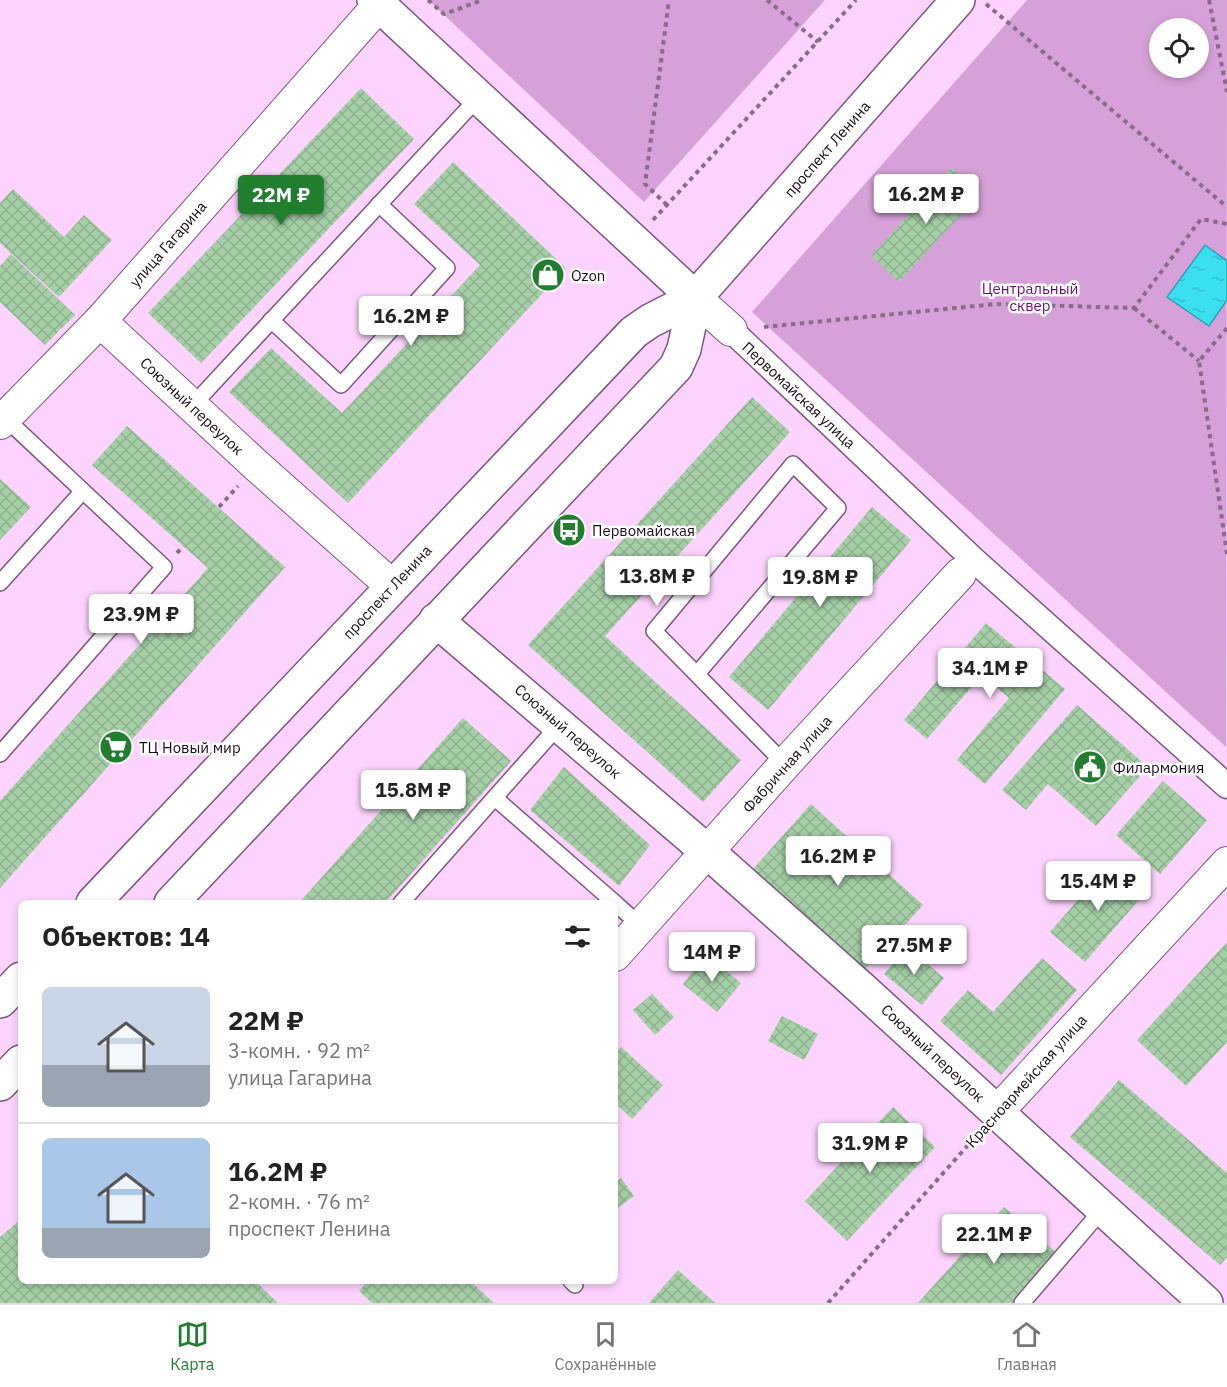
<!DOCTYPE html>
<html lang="ru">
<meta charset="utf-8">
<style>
:root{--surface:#fff;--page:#f2f2f2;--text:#222;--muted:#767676;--line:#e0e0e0;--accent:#217e2f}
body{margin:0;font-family:"IBM Plex Sans",sans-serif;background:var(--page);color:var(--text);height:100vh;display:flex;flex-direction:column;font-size:22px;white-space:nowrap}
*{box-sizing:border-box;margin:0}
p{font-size:20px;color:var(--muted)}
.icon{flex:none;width:33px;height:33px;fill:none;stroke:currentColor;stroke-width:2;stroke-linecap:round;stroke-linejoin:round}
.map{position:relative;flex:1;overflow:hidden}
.details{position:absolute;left:18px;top:900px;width:600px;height:384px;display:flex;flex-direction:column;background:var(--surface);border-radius:9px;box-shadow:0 3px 9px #0003}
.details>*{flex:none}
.fabs{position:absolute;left:1149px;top:18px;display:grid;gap:12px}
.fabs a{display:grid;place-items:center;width:60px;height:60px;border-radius:50%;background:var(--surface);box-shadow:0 3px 9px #0003;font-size:30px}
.price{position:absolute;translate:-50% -51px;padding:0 14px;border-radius:6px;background:#fff;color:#222;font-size:20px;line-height:39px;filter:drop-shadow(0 2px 3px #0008)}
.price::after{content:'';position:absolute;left:50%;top:36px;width:18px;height:14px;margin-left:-9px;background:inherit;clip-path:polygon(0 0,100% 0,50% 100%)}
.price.active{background:var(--accent);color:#fff}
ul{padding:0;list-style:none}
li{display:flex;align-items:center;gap:18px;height:150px;padding:0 24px}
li+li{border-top:2px solid var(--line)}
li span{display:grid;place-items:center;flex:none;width:168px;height:120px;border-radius:9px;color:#555}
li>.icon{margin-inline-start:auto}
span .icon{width:72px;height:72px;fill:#fffc;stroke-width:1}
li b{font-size:26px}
h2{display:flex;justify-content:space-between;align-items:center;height:72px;padding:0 24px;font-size:26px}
.dock{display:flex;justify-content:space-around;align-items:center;height:84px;border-top:2px solid var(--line);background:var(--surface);font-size:16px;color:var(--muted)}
.dock a{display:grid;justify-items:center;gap:3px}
.dock .active{color:var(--accent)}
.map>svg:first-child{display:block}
.green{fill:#d6a1d8;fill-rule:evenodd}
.water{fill:url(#water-ripples);stroke:#309fb0;stroke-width:1.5}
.building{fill:url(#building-cross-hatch)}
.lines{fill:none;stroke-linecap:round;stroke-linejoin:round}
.service-casing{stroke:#7b577d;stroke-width:18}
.pedestrian-casing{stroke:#7b577d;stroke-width:27}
.minor-casing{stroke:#7b577d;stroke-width:34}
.tertiary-casing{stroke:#7b577d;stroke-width:36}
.secondary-casing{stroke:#7b577d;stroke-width:36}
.path{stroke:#896c89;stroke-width:4;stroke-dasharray:4.5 4.5;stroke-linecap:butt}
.service{stroke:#fff;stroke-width:15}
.pedestrian{stroke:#fff;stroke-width:24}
.minor{stroke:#fff;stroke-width:32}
.tertiary{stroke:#fff;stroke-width:33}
.secondary{stroke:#fff;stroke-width:33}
.labels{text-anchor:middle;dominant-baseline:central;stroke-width:5;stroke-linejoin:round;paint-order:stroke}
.street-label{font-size:15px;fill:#1a0b1a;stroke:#fff}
.poi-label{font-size:15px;fill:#1a0b1a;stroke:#fff;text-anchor:start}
.park-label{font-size:15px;fill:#69116f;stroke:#fff}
</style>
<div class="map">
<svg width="1227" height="1303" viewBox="0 0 1227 1303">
<defs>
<pattern id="water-ripples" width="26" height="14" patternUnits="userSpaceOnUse" patternTransform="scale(1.5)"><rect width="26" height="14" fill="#3adff0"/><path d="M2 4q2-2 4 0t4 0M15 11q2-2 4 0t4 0" fill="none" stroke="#32becd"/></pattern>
<pattern id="building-cross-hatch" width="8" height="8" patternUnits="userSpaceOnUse" patternTransform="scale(1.5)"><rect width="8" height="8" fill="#a5d0a6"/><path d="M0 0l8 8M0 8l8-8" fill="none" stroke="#8db18e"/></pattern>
</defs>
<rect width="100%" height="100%" fill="#fed3ff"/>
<g class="green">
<polygon points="428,0 825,0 644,202"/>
<path d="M1027,0h200l-1,747 -474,-435zM1160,28h38v40h-38z"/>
</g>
<polygon class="water" points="1205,245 1227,261 1227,300 1209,326 1167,297"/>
<g class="building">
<polygon points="361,88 414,139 201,363 148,313"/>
<polygon points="453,162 566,268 348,503 229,392 271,348 342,413 480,265 414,204"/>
<polygon points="952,168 980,194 899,282 871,256"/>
<polygon points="13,189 64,237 84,215 112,240 59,297 0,243 0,203"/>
<polygon points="11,254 75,315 45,345 0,302 0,266"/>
<polygon points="752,397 790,432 605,636 741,760 703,802 528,645"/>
<polygon points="127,426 285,567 0,888 0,801 208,568 92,465"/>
<polygon points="0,479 31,507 0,540"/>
<polygon points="872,507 911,540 768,710 729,677"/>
<polygon points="986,623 1065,689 985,784 957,760 1009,698 982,675 927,739 904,720"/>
<polygon points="1077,705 1148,767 1096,826 1048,784 1026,810 1002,790"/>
<polygon points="463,718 511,761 385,903 299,903"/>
<polygon points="564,767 650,845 619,886 530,810"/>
<polygon points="1163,781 1207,820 1160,874 1116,835"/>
<polygon points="811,804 923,905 865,969 753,869"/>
<polygon points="1110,863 1145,893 1085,962 1050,932"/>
<polygon points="1227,942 1227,1042 1186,1086 1137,1040"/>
<polygon points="907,947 944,978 922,1005 884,974"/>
<polygon points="706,955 741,983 717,1012 683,984"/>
<polygon points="1042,958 1077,990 1001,1075 940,1021 968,990 993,1012"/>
<polygon points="652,994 674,1017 655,1035 633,1010"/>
<polygon points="782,1016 818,1034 804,1060 768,1041"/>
<polygon points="621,1047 663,1085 632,1119 615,1103 615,1054"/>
<polygon points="1119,1080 1227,1173 1227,1257 1220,1265 1070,1137"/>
<polygon points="893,1107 935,1147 847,1241 805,1201"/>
<polygon points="621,1178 634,1196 615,1210 615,1183"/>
<polygon points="1004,1207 1058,1254 1014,1303 918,1303"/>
<polygon points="21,1219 21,1281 255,1281 278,1303 0,1303 0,1237"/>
<polygon points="678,1270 715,1303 649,1303"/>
<polygon points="368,1281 470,1281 494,1303 372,1303 359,1291"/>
</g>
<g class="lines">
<g class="service-casing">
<g id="service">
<polyline points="271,320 341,385 447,268 379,204"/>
<polyline points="192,406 477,99"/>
<polyline points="0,583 82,492"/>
<polyline points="697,674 838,508 793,464 654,631 785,764"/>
<polyline points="0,754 164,567 5,418"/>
<polyline points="495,798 615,903"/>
<polyline points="401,903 560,724"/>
<polyline points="615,903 641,926"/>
<polyline points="571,1281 575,1285"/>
<polyline points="1022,1303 1102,1210"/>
</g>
</g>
<g class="pedestrian-casing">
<polyline id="pedestrian" points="731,330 974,560 1227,786"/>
</g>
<g class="minor-casing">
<g id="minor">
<polyline points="695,298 731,330"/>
<polyline points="100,321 257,466 392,586"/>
<polyline points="0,423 100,321 379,5"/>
<polyline points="615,955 785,764 960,574"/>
<polyline points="997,1112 1227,863"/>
</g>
</g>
<g class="tertiary-casing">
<g id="tertiary">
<polyline points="374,0 695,298"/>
<polyline points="436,620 708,852 861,988 1206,1303"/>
</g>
</g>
<g class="secondary-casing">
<g id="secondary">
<polyline points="93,903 634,332 650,321 695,298 958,0"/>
<polyline points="171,903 676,367 684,349 695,298"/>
<polyline points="0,1001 21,979"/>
<polyline points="0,1084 21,1062"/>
</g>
</g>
<g class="path">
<polyline points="428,0 444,14 483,0"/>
<polyline points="767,0 818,42"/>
<polyline points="1209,0 1227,92"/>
<polyline points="986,4 1227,207"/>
<polyline points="667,205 645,184 669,0"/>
<polyline points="653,220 856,0"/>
<polyline points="1134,308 1199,361"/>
<polyline points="764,327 996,304 1134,308 1201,219 1227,224"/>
<polyline points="1227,328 1199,361 1227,554"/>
<polyline points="219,507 238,486"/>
<polyline points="177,553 183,546"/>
<polyline points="828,1303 977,1135"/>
</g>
<use href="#service" class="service"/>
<use href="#pedestrian" class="pedestrian"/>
<use href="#minor" class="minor"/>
<use href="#tertiary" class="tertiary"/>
<use href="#secondary" class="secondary"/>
</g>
<defs>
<g id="shop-disc" transform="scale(1.725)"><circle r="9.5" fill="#217e2f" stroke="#fff"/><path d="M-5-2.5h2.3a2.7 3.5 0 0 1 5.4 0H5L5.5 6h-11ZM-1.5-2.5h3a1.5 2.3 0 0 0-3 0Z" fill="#fff"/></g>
<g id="bus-disc" transform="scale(1.725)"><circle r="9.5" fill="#217e2f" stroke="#fff"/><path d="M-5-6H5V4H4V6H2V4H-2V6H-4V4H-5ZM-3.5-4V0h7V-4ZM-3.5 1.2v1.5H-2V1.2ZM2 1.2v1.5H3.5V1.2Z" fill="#fff"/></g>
<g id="supermarket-disc" transform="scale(1.725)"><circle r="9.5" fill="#217e2f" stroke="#fff"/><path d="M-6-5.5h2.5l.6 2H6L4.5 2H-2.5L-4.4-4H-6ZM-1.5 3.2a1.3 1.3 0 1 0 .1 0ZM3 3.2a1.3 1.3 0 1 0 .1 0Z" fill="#fff"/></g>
<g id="civic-disc" transform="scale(1.725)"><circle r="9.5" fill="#217e2f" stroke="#fff"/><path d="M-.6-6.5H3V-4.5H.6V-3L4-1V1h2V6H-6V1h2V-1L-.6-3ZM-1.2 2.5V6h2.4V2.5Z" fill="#fff"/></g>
</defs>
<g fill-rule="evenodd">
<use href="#shop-disc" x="548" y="275"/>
<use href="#bus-disc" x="569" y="530"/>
<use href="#supermarket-disc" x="116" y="747"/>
<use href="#civic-disc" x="1090" y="767"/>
</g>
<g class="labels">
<g class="street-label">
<text transform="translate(827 149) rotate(-49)">проспект Ленина</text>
<text transform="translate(168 244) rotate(-49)">улица Гагарина</text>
<text transform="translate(799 395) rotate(43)">Первомайская улица</text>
<text transform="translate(192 406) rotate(43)">Союзный переулок</text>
<text transform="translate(387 592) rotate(-47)">проспект Ленина</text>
<text transform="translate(568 731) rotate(41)">Союзный переулок</text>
<text transform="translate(787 764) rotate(-48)">Фабричная улица</text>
<text transform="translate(933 1053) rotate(43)">Союзный переулок</text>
<text transform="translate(1026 1081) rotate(-48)">Красноармейская улица</text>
</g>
<g class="poi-label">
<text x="571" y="275">Ozon</text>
<text x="592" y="530">Первомайская</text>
<text x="139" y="747">ТЦ Новый мир</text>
<text x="1113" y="767">Филармония</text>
</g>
<g class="park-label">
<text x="1030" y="288">Центральный<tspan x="1030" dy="17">сквер</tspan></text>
</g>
</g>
</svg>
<div class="fabs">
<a><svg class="icon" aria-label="locate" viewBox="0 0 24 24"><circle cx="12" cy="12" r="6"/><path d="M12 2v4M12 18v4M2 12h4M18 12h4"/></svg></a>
</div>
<b class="price" style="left:926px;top:225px">16.2M ₽</b>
<b class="price active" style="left:281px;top:226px">22M ₽</b>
<b class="price" style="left:411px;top:347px">16.2M ₽</b>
<b class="price" style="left:657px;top:607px">13.8M ₽</b>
<b class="price" style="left:820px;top:608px">19.8M ₽</b>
<b class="price" style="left:141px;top:645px">23.9M ₽</b>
<b class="price" style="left:990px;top:699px">34.1M ₽</b>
<b class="price" style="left:413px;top:821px">15.8M ₽</b>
<b class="price" style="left:838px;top:887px">16.2M ₽</b>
<b class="price" style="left:1098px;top:912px">15.4M ₽</b>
<b class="price" style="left:914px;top:976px">27.5M ₽</b>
<b class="price" style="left:712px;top:983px">14M ₽</b>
<b class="price" style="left:870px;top:1174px">31.9M ₽</b>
<b class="price" style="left:994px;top:1265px">22.1M ₽</b>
<section class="details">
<h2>Объектов: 14<svg class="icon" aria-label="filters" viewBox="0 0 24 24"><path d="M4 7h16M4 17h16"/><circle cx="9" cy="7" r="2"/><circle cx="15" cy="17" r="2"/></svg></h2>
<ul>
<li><span style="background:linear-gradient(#c9d6e8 65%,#9aa5b1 0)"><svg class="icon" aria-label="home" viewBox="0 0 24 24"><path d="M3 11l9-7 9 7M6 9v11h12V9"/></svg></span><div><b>22M ₽</b><p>3-комн. · 92 m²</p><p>улица Гагарина</p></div></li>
<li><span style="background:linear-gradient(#a9c7e8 75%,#9aa5b1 0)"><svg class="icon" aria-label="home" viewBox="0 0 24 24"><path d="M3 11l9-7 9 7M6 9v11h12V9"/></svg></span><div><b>16.2M ₽</b><p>2-комн. · 76 m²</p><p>проспект Ленина</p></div></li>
</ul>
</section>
</div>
<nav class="dock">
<a class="active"><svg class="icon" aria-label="map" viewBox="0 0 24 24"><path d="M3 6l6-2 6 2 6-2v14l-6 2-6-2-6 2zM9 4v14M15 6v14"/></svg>Карта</a>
<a><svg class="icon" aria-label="saved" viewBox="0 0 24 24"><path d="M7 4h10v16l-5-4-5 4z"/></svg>Сохранённые</a>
<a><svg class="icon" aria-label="home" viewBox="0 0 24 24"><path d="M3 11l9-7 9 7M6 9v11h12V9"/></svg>Главная</a>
</nav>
